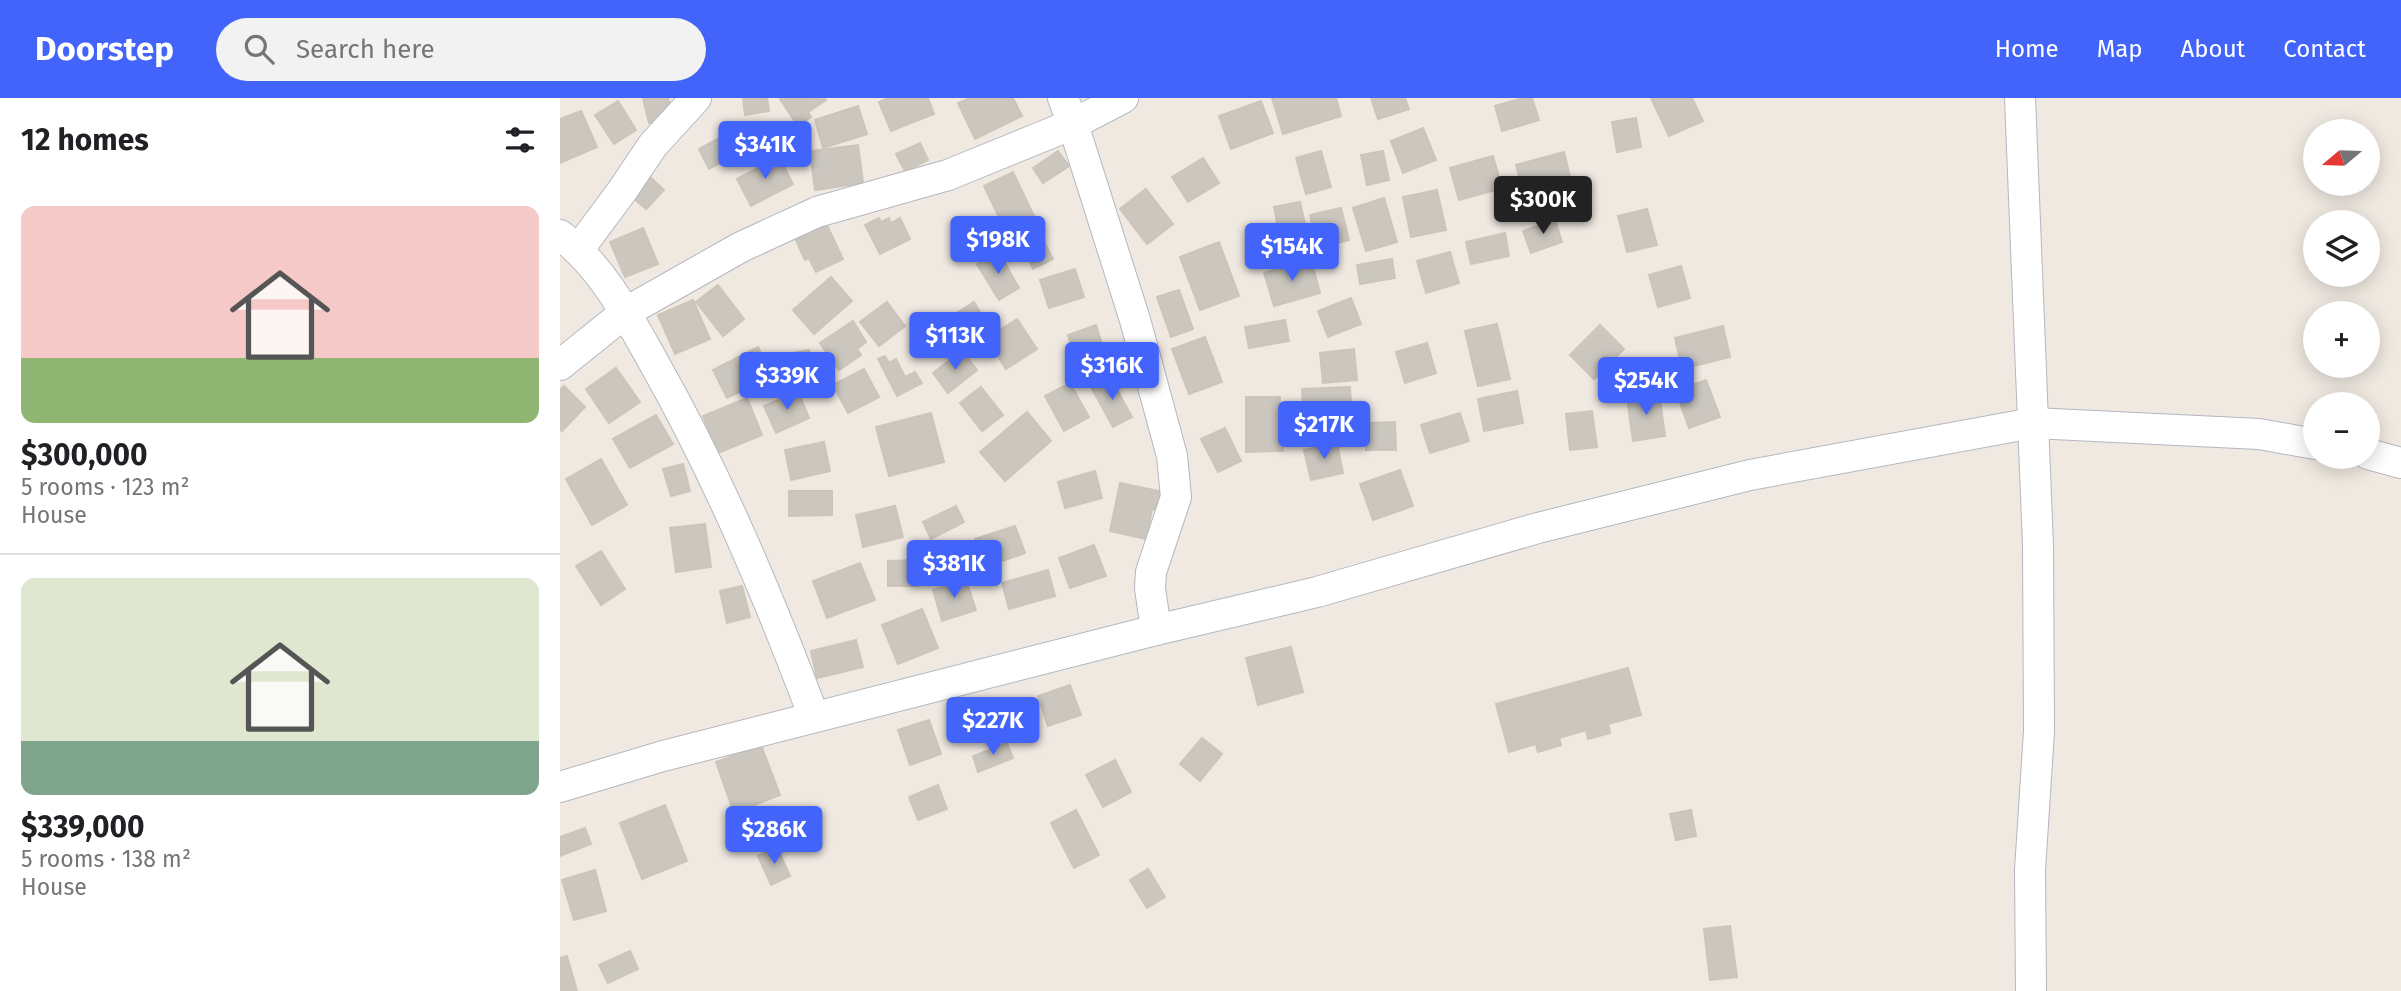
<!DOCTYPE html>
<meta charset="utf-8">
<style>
:root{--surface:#fff;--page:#f2f2f2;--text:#202124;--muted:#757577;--line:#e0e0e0;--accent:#4264fb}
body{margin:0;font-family:"Fira Sans",sans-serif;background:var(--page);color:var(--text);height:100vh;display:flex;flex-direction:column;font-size:26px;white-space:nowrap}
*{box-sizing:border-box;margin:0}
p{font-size:23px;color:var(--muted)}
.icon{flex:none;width:38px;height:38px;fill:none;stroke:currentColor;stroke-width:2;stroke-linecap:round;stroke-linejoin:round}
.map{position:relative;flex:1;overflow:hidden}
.drawer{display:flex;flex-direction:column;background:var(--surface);width:560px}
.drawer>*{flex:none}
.needle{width:46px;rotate:251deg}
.buttons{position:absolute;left:1743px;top:21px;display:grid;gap:14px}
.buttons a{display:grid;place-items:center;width:77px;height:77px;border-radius:50%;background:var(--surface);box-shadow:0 4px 18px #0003;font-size:35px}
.price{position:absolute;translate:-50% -60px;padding:0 16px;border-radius:7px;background:var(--accent);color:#fff;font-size:23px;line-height:46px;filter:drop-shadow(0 2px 4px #0008)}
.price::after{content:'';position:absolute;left:50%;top:42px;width:21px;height:16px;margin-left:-10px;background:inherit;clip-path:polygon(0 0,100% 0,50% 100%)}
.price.active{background:#222;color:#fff}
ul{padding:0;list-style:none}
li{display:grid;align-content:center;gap:14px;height:371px;padding:0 21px}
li+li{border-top:2px solid var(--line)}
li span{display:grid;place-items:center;height:217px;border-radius:14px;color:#555}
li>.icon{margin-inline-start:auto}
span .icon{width:126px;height:126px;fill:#fffc;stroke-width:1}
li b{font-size:30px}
h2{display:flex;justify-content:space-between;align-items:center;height:84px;padding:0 21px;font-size:30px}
header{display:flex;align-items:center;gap:42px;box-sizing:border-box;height:98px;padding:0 35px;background:var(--accent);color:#fff}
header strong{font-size:33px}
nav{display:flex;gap:38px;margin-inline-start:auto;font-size:24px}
.search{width:490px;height:63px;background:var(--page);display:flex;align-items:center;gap:18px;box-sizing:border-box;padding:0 24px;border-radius:38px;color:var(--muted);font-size:26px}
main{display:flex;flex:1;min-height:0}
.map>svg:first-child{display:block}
.building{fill:#cbc7bf;stroke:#cbc5ba;stroke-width:2}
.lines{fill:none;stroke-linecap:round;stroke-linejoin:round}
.minor-casing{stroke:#b4b7c1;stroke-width:32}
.minor{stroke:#fff;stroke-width:30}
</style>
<header>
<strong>Doorstep</strong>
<div class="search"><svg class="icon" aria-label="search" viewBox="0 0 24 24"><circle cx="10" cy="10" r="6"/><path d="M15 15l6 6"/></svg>Search here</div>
<nav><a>Home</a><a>Map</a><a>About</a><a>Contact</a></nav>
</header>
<main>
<section class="drawer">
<h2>12 homes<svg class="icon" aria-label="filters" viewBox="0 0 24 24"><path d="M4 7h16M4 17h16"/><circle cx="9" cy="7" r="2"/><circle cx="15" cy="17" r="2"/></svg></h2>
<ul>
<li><span style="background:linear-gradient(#f6c9c9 70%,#8fb573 0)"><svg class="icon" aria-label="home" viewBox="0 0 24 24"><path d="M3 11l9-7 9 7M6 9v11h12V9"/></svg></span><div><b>$300,000</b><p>5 rooms · 123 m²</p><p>House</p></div></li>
<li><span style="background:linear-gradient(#dfe7d0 75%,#7fa58c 0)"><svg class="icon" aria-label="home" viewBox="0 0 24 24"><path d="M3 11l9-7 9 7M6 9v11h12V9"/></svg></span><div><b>$339,000</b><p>5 rooms · 138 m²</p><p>House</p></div></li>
</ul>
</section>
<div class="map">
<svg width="1841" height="893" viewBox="0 0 1841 893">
<rect width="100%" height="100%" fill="#efe9e1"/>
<g class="building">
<polygon points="83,0 108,0 113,19 89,25"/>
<polygon points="183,0 207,0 209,13 185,17"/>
<polygon points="264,0 266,2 248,14 251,19 238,28 220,1"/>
<polygon points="329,0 368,0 374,16 331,33 319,4"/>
<polygon points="410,0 453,0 462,18 415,41 398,5"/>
<polygon points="712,0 776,0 781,18 723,36"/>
<polygon points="811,0 845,0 849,11 818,21"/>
<polygon points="963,0 972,0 979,22 942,33 935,8"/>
<polygon points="1091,0 1132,0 1143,23 1109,38"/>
<polygon points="58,3 76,32 54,46 35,17"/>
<polygon points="701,3 713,35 671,51 659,18"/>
<polygon points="298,8 307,36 263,50 255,22"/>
<polygon points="21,13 37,49 0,65 0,21"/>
<polygon points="1076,20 1081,49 1057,54 1052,24"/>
<polygon points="863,30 876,62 843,75 831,43"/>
<polygon points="176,31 187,51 149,71 139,51"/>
<polygon points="360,45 368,62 345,73 336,56"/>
<polygon points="298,47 303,85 255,92 250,53"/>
<polygon points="498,53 509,68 483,85 473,70"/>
<polygon points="761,53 771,89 746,96 736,60"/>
<polygon points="823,53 829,82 807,87 801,57"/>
<polygon points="1004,54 1012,87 965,100 956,67"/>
<polygon points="933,58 942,90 899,102 890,70"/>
<polygon points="219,59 233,86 191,108 177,81"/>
<polygon points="643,60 659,85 628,104 612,79"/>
<polygon points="453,74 474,118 445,132 424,88"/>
<polygon points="90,79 104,92 86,111 72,99"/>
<polygon points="586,91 613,126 587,146 560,111"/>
<polygon points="877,92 886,132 851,139 843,99"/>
<polygon points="824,100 837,144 806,153 793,110"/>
<polygon points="740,104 748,140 721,145 714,109"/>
<polygon points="781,110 789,142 758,150 750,117"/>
<polygon points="1087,111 1097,147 1067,154 1058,118"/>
<polygon points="319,120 321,124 329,120 331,125 340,120 350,141 320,156 305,127"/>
<polygon points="995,122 1002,144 971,155 963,133"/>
<polygon points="265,123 283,161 256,174 249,160 245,162 234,138"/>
<polygon points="83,130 98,166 65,179 50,144"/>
<polygon points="477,131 493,161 473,171 458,140"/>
<polygon points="945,135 949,158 911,166 906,144"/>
<polygon points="659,144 679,198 640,212 620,159"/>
<polygon points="438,153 459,190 439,202 417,166"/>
<polygon points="890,154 899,185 866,195 857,163"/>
<polygon points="751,161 760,195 714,208 704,175"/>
<polygon points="832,161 835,180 800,186 797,167"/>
<polygon points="1121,168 1130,200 1098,209 1089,177"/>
<polygon points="515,171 524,199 489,210 480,182"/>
<polygon points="271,179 292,203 254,236 233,212"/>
<polygon points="158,187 184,221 163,238 136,204"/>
<polygon points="619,192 633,231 611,239 597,199"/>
<polygon points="791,200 801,226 768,239 758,213"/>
<polygon points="133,202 150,241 115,256 98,217"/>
<polygon points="327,204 345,228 319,248 300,224"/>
<polygon points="414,204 425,223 378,253 366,235"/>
<polygon points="457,221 477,251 446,271 426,241"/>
<polygon points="725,222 729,243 689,250 685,229"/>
<polygon points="293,223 306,244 297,251 301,257 279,272 260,245"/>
<polygon points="937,226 950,281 918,288 905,233"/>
<polygon points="536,227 545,256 517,265 508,237"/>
<polygon points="1040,227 1064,251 1034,281 1010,257"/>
<polygon points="1163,228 1170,259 1122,271 1115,240"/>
<polygon points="645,239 662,284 629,296 612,251"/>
<polygon points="867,245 876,275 845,285 836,254"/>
<polygon points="198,249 212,278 167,300 153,272"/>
<polygon points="794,251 797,282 763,285 760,255"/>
<polygon points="249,252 255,282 223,288 217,258"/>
<polygon points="402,253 417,272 388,295 373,275"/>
<polygon points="325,258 329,265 336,261 345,279 355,274 362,285 337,298 318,261"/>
<polygon points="56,270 80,304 49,325 26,291"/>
<polygon points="304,271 319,299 288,315 273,287"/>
<polygon points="550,279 572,319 553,329 531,289"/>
<polygon points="1146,282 1160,319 1129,330 1116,293"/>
<polygon points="510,285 529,319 504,333 485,298"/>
<polygon points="4,288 25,309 2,333 0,331 0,292"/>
<polygon points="421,289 443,317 422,333 400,305"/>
<polygon points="790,289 792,322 744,325 742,291"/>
<polygon points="238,293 249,320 216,335 204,308"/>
<polygon points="957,293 963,325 924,333 918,301"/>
<polygon points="1099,295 1105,338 1073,343 1067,300"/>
<polygon points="686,299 720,299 720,311 729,311 730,344 723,344 723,353 686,354"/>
<polygon points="187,300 202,337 158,355 143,318"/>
<polygon points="1032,313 1037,349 1010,352 1006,316"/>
<polygon points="467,314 491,343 445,383 420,354"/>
<polygon points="371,315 384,364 329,378 316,329"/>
<polygon points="900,315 909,343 870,355 861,327"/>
<polygon points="96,317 113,346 70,370 53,341"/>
<polygon points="835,324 836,352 806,352 806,325"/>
<polygon points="665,330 681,363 658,374 641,341"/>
<polygon points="264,344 270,373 231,382 225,352"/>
<polygon points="777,345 783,375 751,382 744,352"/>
<polygon points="41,361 67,407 32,427 6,381"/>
<polygon points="123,366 130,393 111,398 103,371"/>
<polygon points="840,372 853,408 813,422 800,386"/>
<polygon points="535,373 542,400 505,410 498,384"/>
<polygon points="560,385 608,395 604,414 592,411 586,441 550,433"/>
<polygon points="229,393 272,393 272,417 229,418"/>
<polygon points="335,408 343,439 303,449 296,417"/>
<polygon points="396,408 404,424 371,441 363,424"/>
<polygon points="145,426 151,469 116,474 110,430"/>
<polygon points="455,428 465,455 425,469 415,441"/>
<polygon points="534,447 546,478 510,490 499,460"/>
<polygon points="41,453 65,491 41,507 16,468"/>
<polygon points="358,462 358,488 328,488 328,463"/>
<polygon points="300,465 315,502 267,520 253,483"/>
<polygon points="488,472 495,498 449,511 442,485"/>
<polygon points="406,482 416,512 382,523 373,492"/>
<polygon points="182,488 190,519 167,525 160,493"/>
<polygon points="362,511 378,550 338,566 322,527"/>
<polygon points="296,542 303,569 257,580 251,553"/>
<polygon points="731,549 743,594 698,607 686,560"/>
<polygon points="1068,570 1081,617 1048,626 1050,635 1028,641 1026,632 999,640 1001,647 978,654 976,646 949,654 936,606"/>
<polygon points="510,587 521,617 488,628 478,598"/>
<polygon points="369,622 381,656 350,667 338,632"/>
<polygon points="642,640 662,656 640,683 620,666"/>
<polygon points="447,645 453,660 418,674 413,658"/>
<polygon points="201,647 220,697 174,715 156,664"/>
<polygon points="555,662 571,694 543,709 526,677"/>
<polygon points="378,687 387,711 358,722 349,699"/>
<polygon points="105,707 127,763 82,781 60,725"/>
<polygon points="516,712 539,757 514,770 491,725"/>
<polygon points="1131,712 1136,738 1116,742 1110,716"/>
<polygon points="25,730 31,746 0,758 0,739"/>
<polygon points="217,749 230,778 211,787 198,758"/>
<polygon points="588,771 605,799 587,810 570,782"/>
<polygon points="35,772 46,813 14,822 2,782"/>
<polygon points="1170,828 1177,879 1150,882 1144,831"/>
<polygon points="70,853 78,871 48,885 39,867"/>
<polygon points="7,858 17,893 0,893 0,860"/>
</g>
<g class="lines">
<g class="minor-casing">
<g id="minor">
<polyline points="503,0 513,26 575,222 612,358 616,399 591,474 590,490 596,532"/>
<polyline points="1460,0 1478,448 1479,633 1470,772 1471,893"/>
<path d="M0,137c42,31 69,83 94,128 64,113 114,232 160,354"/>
<polyline points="19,151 62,93 93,47 136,0"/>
<polyline points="0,267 66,214 181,149 257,114 388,77 513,26 563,0"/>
<polyline points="1808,356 1841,365"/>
<polyline points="0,689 103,658 596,532 757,494 978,430 1190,377 1473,325 1699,336 1755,346"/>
</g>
</g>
<use href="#minor" class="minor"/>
</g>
</svg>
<div class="buttons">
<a><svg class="needle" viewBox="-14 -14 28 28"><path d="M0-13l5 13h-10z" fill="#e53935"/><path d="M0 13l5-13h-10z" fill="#757577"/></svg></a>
<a><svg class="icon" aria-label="layers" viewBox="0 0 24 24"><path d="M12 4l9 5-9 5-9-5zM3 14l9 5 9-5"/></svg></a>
<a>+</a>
<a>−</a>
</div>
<b class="price" style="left:205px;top:83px">$341K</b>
<b class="price active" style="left:983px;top:138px">$300K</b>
<b class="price" style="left:438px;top:178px">$198K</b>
<b class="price" style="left:732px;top:185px">$154K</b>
<b class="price" style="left:395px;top:274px">$113K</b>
<b class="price" style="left:552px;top:304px">$316K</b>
<b class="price" style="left:227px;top:314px">$339K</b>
<b class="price" style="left:1086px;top:319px">$254K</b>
<b class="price" style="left:764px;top:363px">$217K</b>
<b class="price" style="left:394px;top:502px">$381K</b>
<b class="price" style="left:433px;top:659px">$227K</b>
<b class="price" style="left:214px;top:768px">$286K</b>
</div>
</main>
